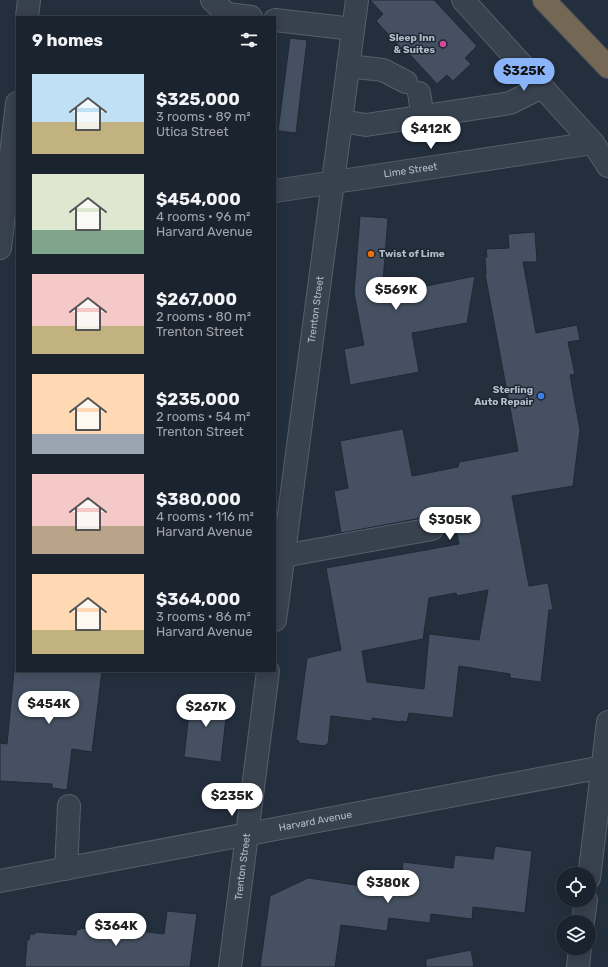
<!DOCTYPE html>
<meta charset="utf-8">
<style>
:root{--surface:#1b232e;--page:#242b36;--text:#f1f3f6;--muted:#a0a4aa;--line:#39404a;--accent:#8ab4f8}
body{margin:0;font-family:Rubik,sans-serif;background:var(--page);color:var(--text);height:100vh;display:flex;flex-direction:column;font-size:15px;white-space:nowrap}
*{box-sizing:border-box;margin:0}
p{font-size:13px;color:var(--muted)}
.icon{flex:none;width:22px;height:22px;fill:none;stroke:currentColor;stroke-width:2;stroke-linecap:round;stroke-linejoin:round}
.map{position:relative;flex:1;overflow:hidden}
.sheet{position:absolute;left:16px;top:16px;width:260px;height:656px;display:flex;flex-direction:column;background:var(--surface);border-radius:0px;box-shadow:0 2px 10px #0003,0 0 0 1px var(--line)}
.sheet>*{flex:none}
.controls{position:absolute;left:556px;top:867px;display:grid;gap:8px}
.controls a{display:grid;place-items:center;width:40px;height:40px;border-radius:50%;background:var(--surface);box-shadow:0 2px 10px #0003,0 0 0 1px var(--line);font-size:20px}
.price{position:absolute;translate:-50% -34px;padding:0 9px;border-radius:14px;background:#fff;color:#222;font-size:13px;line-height:26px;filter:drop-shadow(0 1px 2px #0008)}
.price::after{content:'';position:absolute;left:50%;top:24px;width:12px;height:9px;margin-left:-6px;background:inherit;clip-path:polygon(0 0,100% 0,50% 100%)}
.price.selected{background:var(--accent);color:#111}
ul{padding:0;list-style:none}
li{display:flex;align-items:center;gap:12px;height:100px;padding:0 16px}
li span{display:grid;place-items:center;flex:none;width:112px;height:80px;border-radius:0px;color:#555}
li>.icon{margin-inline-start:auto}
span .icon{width:48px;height:48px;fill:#fffc;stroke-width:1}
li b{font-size:17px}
h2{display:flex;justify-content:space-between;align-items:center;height:48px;padding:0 16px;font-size:17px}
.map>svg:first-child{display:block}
.building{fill:#455162;stroke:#1f2835;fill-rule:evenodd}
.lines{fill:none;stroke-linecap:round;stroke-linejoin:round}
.minor-casing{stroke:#565f6c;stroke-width:24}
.highway-casing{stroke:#434c59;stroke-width:24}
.minor{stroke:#38414e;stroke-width:22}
.highway{stroke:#746855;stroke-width:22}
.hotel-dot{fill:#d1479c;stroke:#1d2633;stroke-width:1.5}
.food-dot{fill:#e8710a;stroke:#1d2633;stroke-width:1.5}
.shop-dot{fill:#3f7fe0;stroke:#1d2633;stroke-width:1.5}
.labels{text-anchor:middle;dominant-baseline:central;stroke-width:3;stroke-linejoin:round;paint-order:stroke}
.poi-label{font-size:10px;font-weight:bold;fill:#b4bcc9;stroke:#1d2633;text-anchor:end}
.street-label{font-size:10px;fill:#b4bcc9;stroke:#1d2633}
</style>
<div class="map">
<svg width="608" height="967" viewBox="0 0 608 967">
<rect width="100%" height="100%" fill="#242f3e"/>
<g class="building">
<polygon points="370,0 434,0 477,46 465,58 471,64 453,81 447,75 437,84 403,47 401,48 376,21 383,14"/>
<polygon points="290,38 307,40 296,133 278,131"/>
<polygon points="360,216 388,218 382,295 475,276 467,323 412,333 419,372 350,385 344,349 364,345 354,293"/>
<path d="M535,232l2,30h-14l13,71 41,-8 3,15 -12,2 7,32 -5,1 10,55 -7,56 -61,10 17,90 19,-3 5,27h-4l-8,72 -31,-4v-4l-51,-8 -6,52 -44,-5 -2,9 -6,-1v1l-29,-4v3l-41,-5 -3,28h-2v2l-28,-3 1,-2 -3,-1 11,-82 34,-8 -15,-82 133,-24 -6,-32 -112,21 -7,-42 14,-3 -8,-47 63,-12 9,47 46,-9 1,-5 59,-11 -33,-177h1l-1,-17h2l-1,-8 23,-1 -1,-14zM488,590l-9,50 -50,-6 -5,55 -57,-7 -5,-31 61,-12 6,-41 27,-5 1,3z"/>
<polygon points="14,671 102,671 92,752 72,749 67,790 52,788 52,784 0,781 0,743 7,744"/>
<polygon points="191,695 228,699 221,762 184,757"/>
<polygon points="495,846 532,851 525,913 473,907 472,919 431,914 430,923 389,918 387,931 341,925 335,967 260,967 270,896 308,878 362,886 364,874 366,874 366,872 370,872 370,871 402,875 403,862 453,868 455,855 493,859"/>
<polygon points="167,911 197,914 190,967 25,967 27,940 29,940 30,934 35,934 35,932 76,935 77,929 80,930 80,928 122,933 122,929 164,934"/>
<polygon points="471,950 474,967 426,967 426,959"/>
</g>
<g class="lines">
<g class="minor-casing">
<g id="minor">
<polyline points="212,0 227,14 251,17"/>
<polyline points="463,0 593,143 608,166"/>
<polyline points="27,17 29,0"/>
<polyline points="275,20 353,29"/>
<polyline points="348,66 383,70 406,82"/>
<polyline points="419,93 423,117"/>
<polyline points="341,121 366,125 510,103 542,87"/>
<path id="s1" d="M275,191l318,-48"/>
<polyline points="0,248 17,103"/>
<polyline points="283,556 432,529"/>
<path id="s2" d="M275,620l82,-620"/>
<polyline points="66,869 69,806"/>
<polyline points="589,878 608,722"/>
<path id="s3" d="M0,881l608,-115"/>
<polyline points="583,922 586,900"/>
<path id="s4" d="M230,967l38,-296"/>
<polyline points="578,967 580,948"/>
</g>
</g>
<g class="highway-casing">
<polyline id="highway" points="544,0 608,67"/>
</g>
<use href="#minor" class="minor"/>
<use href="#highway" class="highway"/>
</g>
<circle class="hotel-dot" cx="443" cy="44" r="4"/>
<circle class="food-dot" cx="371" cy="254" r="4"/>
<circle class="shop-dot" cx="541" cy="396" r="4"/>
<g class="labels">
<g class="poi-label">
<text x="435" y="38">Sleep Inn<tspan x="435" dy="12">&amp; Suites</tspan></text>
<text x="379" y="254" text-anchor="start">Twist of Lime</text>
<text x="533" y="390">Sterling<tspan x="533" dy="12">Auto Repair</tspan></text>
</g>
<g class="street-label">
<text stroke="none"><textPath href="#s1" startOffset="137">Lime Street</textPath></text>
<text stroke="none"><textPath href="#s2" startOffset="313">Trenton Street</textPath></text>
<text stroke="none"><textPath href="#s3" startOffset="321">Harvard Avenue</textPath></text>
<text stroke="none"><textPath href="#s4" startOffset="101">Trenton Street</textPath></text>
</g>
</g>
</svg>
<div class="controls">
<a><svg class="icon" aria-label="locate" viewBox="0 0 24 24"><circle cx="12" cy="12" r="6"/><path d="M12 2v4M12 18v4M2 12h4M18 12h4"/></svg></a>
<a><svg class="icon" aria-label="layers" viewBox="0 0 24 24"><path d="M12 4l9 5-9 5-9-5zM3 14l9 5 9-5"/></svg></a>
</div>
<b class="price selected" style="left:524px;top:92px">$325K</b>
<b class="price" style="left:431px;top:150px">$412K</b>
<b class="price" style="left:396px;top:311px">$569K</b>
<b class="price" style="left:450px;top:541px">$305K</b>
<b class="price" style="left:49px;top:725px">$454K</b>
<b class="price" style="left:206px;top:728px">$267K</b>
<b class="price" style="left:232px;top:817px">$235K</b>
<b class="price" style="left:388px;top:904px">$380K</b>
<b class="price" style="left:116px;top:947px">$364K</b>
<section class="sheet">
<h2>9 homes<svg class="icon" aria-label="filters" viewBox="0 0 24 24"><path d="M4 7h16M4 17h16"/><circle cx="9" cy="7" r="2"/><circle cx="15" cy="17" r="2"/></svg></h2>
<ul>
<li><span style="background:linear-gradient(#bfe0f5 60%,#c2b280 0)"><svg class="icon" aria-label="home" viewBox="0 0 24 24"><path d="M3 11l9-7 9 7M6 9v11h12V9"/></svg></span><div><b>$325,000</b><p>3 rooms · 89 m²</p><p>Utica Street</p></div></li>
<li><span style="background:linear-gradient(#dfe7d0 70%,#7fa58c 0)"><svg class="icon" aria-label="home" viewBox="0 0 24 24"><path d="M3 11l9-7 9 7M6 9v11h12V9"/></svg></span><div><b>$454,000</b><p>4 rooms · 96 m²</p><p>Harvard Avenue</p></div></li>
<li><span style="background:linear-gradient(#f6c9c9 65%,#c2b280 0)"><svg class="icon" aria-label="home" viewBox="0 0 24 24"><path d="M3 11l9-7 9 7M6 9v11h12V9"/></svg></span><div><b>$267,000</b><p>2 rooms · 80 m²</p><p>Trenton Street</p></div></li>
<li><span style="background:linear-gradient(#ffd9b3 75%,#9aa5b1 0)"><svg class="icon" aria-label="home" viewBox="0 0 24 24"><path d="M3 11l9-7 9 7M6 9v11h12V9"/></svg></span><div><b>$235,000</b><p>2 rooms · 54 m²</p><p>Trenton Street</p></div></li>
<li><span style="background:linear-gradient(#f6c9c9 65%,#b9a48a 0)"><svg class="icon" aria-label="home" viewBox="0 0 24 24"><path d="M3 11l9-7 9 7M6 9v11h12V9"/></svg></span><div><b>$380,000</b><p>4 rooms · 116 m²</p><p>Harvard Avenue</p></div></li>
<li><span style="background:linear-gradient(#ffd9b3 70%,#c2b280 0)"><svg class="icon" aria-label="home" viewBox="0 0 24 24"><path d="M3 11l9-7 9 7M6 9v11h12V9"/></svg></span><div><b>$364,000</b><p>3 rooms · 86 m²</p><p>Harvard Avenue</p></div></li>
</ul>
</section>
</div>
